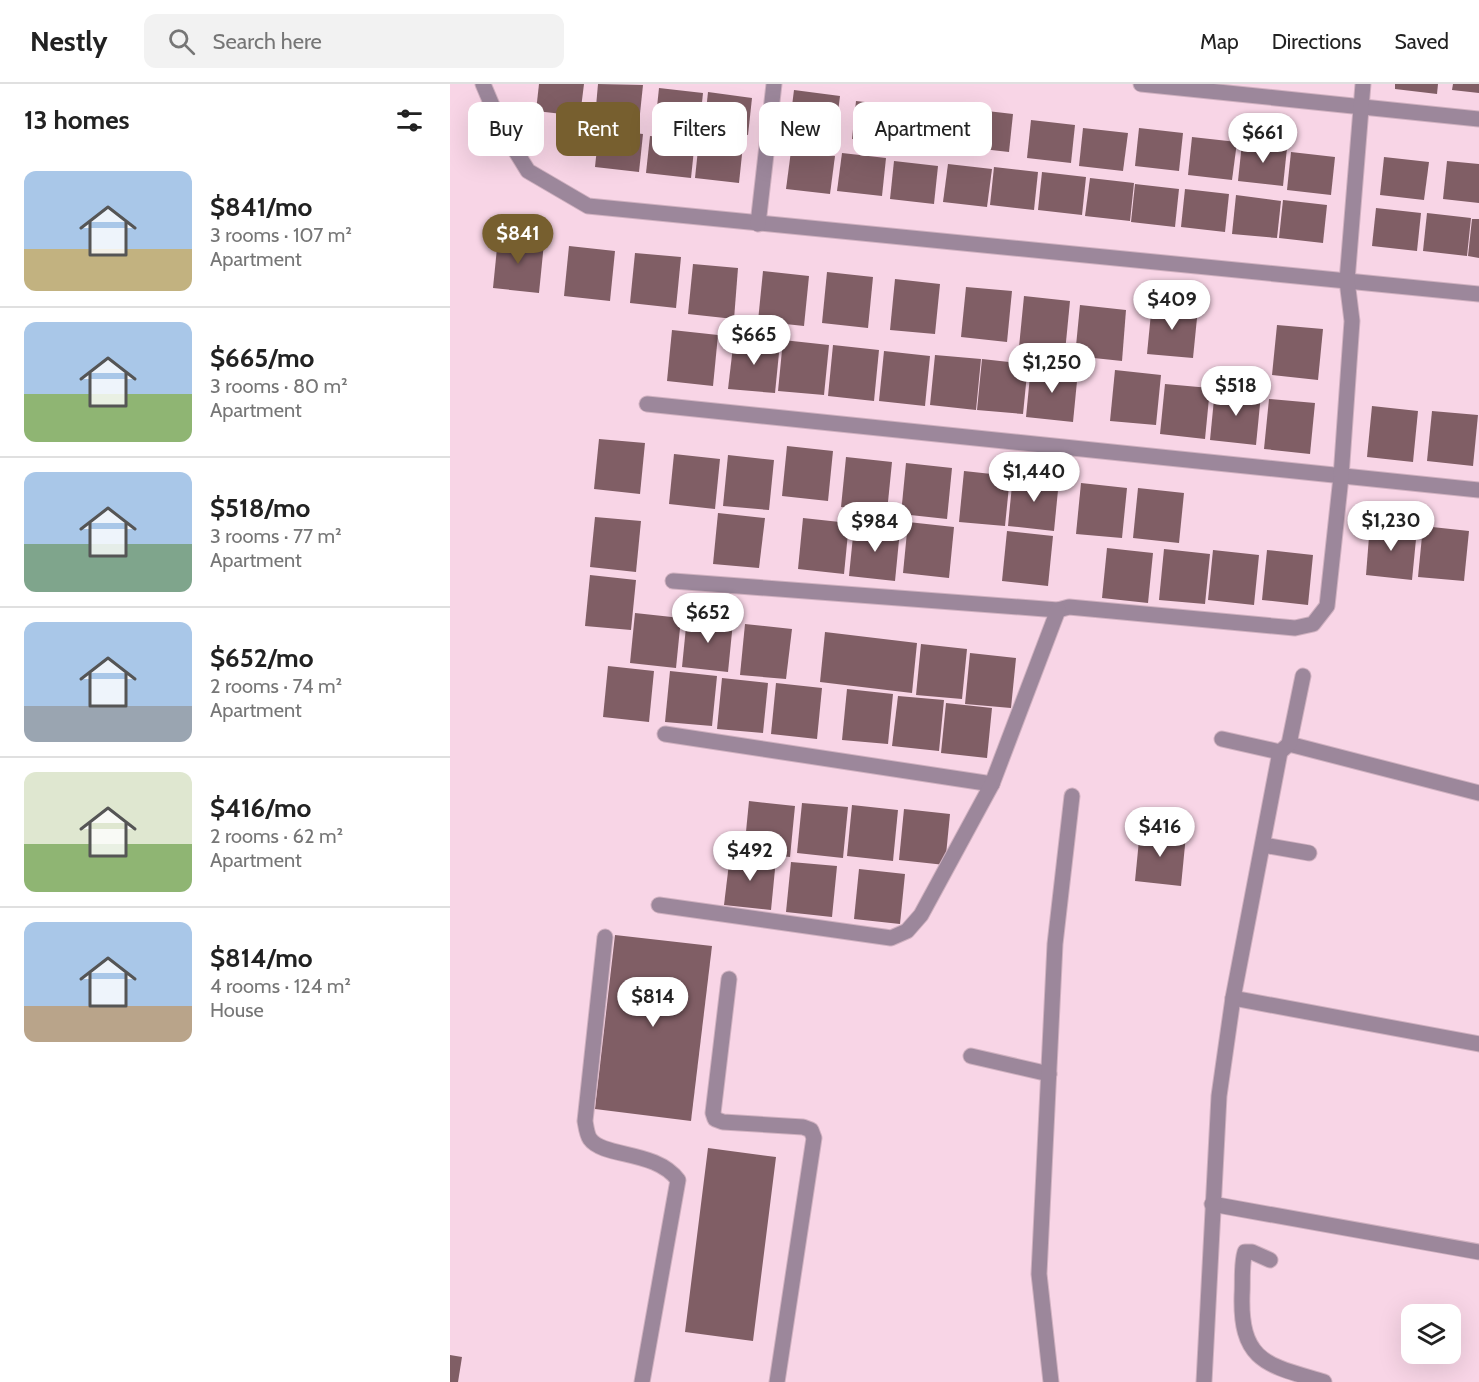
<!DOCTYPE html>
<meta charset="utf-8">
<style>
:root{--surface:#fff;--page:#f2f2f2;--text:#222;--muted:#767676;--line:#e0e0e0;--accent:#775f2f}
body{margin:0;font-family:Cabin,sans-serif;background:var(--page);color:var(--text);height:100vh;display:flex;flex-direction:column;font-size:22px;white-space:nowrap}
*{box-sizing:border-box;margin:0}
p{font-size:20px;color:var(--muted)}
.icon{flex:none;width:33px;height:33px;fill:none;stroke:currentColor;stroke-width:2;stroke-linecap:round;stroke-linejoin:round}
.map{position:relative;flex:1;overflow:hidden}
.panel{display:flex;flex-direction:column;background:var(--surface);width:450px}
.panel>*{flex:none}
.hud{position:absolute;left:18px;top:18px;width:570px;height:54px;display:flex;gap:12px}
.controls{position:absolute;left:951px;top:1220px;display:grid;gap:12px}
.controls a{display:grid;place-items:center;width:60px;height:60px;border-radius:12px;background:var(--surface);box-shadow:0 6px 24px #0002;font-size:30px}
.price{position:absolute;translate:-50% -51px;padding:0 14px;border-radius:21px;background:#fff;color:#222;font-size:20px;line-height:39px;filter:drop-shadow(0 2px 3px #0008)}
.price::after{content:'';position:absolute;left:50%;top:36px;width:18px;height:14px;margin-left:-9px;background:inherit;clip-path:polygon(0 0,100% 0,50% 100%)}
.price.active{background:var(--accent);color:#fff}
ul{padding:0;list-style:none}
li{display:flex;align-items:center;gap:18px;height:150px;padding:0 24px}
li+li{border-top:2px solid var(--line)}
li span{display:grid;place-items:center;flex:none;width:168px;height:120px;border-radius:12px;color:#555}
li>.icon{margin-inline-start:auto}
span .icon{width:72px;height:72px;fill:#fffc;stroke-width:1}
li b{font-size:26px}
h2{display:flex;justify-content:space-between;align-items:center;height:72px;padding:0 24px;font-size:26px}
.tag{padding:0 21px;border-radius:12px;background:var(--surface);box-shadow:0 6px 24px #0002;font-size:21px;line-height:54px}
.tag.active{background:var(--accent);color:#fff}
header{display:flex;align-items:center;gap:36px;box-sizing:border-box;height:84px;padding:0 30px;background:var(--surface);border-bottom:2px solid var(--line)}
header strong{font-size:28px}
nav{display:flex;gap:33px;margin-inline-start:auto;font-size:21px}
.search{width:420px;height:54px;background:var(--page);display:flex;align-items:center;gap:15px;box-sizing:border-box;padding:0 21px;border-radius:12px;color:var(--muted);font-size:22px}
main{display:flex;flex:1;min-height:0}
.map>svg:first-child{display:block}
.building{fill:#805e65}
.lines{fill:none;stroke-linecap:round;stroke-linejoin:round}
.minor-casing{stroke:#d0b1c0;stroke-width:17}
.minor{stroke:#9c879b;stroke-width:15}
</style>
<header>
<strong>Nestly</strong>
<div class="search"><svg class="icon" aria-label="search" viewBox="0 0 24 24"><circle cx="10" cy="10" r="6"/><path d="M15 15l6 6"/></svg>Search here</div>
<nav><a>Map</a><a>Directions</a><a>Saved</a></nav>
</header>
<main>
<section class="panel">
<h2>13 homes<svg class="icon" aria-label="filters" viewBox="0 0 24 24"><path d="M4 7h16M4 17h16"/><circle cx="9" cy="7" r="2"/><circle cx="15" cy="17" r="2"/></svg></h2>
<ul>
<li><span style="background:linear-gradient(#a9c7e8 65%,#c2b280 0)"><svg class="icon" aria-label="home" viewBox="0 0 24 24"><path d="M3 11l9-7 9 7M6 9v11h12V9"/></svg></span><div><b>$841/mo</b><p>3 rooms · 107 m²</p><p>Apartment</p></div></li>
<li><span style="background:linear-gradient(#a9c7e8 60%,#8fb573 0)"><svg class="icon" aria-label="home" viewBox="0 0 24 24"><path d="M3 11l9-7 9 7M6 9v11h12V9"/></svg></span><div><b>$665/mo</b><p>3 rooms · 80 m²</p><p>Apartment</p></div></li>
<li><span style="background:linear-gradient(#a9c7e8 60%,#7fa58c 0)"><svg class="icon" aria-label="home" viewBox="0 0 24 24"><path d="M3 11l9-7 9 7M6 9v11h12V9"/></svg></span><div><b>$518/mo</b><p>3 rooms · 77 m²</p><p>Apartment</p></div></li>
<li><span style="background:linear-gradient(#a9c7e8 70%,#9aa5b1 0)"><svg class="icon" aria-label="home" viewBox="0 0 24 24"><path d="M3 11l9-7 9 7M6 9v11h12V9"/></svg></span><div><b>$652/mo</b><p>2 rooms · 74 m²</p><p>Apartment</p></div></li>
<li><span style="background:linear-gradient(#dfe7d0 60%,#8fb573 0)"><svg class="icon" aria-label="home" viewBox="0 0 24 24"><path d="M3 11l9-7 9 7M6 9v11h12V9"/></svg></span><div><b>$416/mo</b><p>2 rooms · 62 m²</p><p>Apartment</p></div></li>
<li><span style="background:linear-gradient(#a9c7e8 70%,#b9a48a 0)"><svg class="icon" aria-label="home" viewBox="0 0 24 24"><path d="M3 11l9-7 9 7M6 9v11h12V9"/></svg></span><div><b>$814/mo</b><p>4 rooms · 124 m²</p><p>House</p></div></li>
</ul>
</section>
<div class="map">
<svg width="1029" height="1298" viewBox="0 0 1029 1298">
<rect width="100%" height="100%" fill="#f8d5e6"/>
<g class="building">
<polygon points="89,0 134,0 130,32 86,27"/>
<polygon points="148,0 193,1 189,39 145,34"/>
<polygon points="945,0 988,0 987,10 945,5"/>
<polygon points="1003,0 1029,0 1029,9 1002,6"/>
<polygon points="209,4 253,9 249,47 205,42"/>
<polygon points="344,6 390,12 384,61 338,55"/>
<polygon points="258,8 302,14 298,51 254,46"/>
<polygon points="406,17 451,22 447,60 402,55"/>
<polygon points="520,25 563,30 559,68 515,63"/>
<polygon points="456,27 500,32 496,70 452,65"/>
<polygon points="581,36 625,41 621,79 577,74"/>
<polygon points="633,44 678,49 673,87 629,82"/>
<polygon points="689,44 733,49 729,87 685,82"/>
<polygon points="149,45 193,50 189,88 145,83"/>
<polygon points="200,52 245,56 241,94 196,89"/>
<polygon points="742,53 787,58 782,96 738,91"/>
<polygon points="249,56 293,61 289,99 245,94"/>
<polygon points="792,59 837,64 833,102 788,97"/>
<polygon points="341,67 385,72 380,110 336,105"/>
<polygon points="841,68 885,73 881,111 837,106"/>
<polygon points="392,69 436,74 432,112 387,107"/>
<polygon points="934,73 979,78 974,116 930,111"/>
<polygon points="444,77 488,82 484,120 440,115"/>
<polygon points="997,77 1029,80 1029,119 993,115"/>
<polygon points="498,80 542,85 537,123 493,118"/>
<polygon points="544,83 588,88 584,126 540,121"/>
<polygon points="592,88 636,93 632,131 588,126"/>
<polygon points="640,94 684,99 680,137 635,132"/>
<polygon points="685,100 729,105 725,143 681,138"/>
<polygon points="735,105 779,110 775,148 731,143"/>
<polygon points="786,111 831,117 827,154 782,150"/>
<polygon points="833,116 877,121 873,159 829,154"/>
<polygon points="926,124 971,129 967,167 922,162"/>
<polygon points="977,129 1021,134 1017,172 973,167"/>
<polygon points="1022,135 1029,135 1029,174 1018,172"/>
<polygon points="48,154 94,159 89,209 43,204"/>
<polygon points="119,162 165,167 160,217 114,212"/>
<polygon points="185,169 231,173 226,224 180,219"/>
<polygon points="243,180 288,184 284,235 238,230"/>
<polygon points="313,187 359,192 354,242 308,237"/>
<polygon points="377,188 423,193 418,244 372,239"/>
<polygon points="445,195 490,200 485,250 440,246"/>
<polygon points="516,203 562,207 557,258 511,253"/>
<polygon points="574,212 620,217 615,268 569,263"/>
<polygon points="702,219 748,224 743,274 697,270"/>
<polygon points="630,221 676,226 672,277 625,272"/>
<polygon points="827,241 873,245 868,296 822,291"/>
<polygon points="222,246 268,251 263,302 217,297"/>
<polygon points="284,254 330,259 325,309 278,305"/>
<polygon points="333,256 379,261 374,311 328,307"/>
<polygon points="383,261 429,266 424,317 378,312"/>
<polygon points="434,267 480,272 475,322 429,317"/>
<polygon points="485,271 531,275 526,326 480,321"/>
<polygon points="532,275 578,280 573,330 527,326"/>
<polygon points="581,282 628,287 623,338 576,333"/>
<polygon points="665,286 711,291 706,341 660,337"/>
<polygon points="715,300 760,304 755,355 710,350"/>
<polygon points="765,305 811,310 806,361 760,356"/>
<polygon points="819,315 865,319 860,370 814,365"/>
<polygon points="922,322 968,327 963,378 917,373"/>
<polygon points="982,327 1028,331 1023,382 977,377"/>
<polygon points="149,355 195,359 190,410 144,405"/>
<polygon points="337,362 383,367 378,417 332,412"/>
<polygon points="224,370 270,375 265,425 219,420"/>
<polygon points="278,371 324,376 319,426 273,422"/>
<polygon points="396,373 442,378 437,428 391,423"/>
<polygon points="456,379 502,384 497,435 451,430"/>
<polygon points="514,387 560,392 555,442 509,438"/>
<polygon points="563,391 609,396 604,447 558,442"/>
<polygon points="631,399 677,404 672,454 626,450"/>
<polygon points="688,404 734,409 729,459 683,454"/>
<polygon points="268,429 315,434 309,484 263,480"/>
<polygon points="145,433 191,437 186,488 140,483"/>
<polygon points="353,434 399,439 394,490 348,485"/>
<polygon points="458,438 504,443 499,494 453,489"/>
<polygon points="920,440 967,445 962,496 916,491"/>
<polygon points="404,442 450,446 445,497 399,492"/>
<polygon points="973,442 1019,447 1014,497 968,493"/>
<polygon points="557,447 603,452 598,502 552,497"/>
<polygon points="657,464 703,469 698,519 652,514"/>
<polygon points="714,465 760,470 755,520 709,516"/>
<polygon points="763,466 809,471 804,521 758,516"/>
<polygon points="817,466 863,471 858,521 812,516"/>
<polygon points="140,491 186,496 181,546 135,542"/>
<polygon points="185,529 231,534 226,584 180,579"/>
<polygon points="237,533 283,538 278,588 232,583"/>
<polygon points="295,540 342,545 336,595 290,591"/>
<polygon points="375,548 467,559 462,609 370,598"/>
<polygon points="471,560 517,565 512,615 466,611"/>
<polygon points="520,569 566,574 561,624 515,620"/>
<polygon points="158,582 204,587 199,638 153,633"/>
<polygon points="220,587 267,592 262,642 215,638"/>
<polygon points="272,594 318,599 313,649 267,645"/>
<polygon points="326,599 372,604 367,655 321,650"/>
<polygon points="397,605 443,610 438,660 392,656"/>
<polygon points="448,612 494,616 489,667 442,662"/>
<polygon points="496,619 542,624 537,674 491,669"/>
<polygon points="299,717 345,722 340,773 294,768"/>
<polygon points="352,719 398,723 393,774 347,769"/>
<polygon points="402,721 448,726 443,777 397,772"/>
<polygon points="454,725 500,730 495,781 449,776"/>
<polygon points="690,746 736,751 731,802 685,797"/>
<polygon points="280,771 326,775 321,826 274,821"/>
<polygon points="341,778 387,782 382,833 336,828"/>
<polygon points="409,785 455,790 450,840 404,835"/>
<polygon points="165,851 262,862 241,1037 145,1025"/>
<polygon points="258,1064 326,1073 303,1257 235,1248"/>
<polygon points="0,1271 12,1273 8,1298 0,1298"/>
</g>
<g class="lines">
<g class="minor-casing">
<g id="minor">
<polyline points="33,0 52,45 78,87 138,122 1029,210"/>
<polyline points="691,0 1029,35"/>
<polyline points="308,140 324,0"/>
<polyline points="197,320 1029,406"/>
<polyline points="223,497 608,526 619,523 845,544 863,540 877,522 891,393 902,237 897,197 913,0"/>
<polyline points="215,650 542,700"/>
<polyline points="772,655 830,668"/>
<polyline points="839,660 1029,709"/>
<polyline points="813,761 859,769"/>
<polyline points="209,821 441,854 457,847 471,831 542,700 608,526"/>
<path d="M155,853l-20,184c1,6 2,14 5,18 14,19 66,11 88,41l-36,202"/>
<polyline points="279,895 263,1029 265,1035 273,1038 353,1043 361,1046 364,1054 327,1298"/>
<polyline points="783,914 1029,960"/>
<polyline points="521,972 599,990"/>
<polyline points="762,1120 1029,1168"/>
<path d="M820,1176l-18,-8h-7c-4,13 -2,29 -3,43 -2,68 26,70 82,87"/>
<polyline points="601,1298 589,1190 605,860 622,712"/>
<polyline points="754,1298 769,1012 783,914 830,668 839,660 853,592"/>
</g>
</g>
<use href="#minor" class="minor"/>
</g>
</svg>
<div class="controls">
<a><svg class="icon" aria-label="layers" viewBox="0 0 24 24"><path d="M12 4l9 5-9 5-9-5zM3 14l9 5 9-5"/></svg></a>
</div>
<b class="price" style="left:813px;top:80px">$661</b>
<b class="price active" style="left:68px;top:181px">$841</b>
<b class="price" style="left:722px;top:247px">$409</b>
<b class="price" style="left:304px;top:282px">$665</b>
<b class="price" style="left:602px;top:310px">$1,250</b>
<b class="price" style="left:786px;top:333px">$518</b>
<b class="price" style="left:584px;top:419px">$1,440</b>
<b class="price" style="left:941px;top:468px">$1,230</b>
<b class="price" style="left:425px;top:469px">$984</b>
<b class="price" style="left:258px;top:560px">$652</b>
<b class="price" style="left:710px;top:774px">$416</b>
<b class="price" style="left:300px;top:798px">$492</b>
<b class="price" style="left:203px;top:944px">$814</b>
<div class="hud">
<a class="tag">Buy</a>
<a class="tag active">Rent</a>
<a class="tag">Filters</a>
<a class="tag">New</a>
<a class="tag">Apartment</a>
</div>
</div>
</main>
